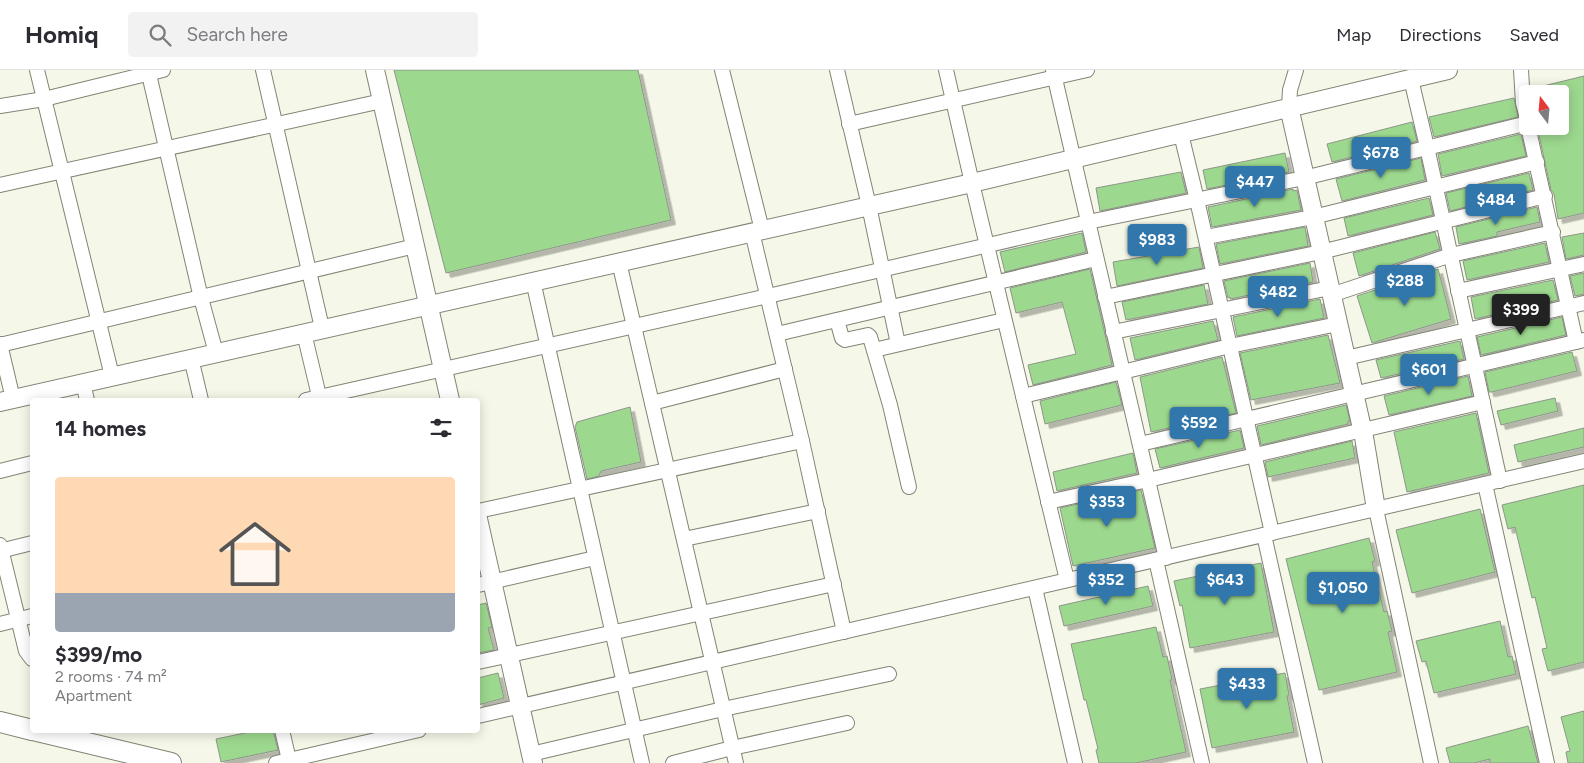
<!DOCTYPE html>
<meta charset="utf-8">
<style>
:root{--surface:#fff;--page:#f2f2f3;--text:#2b2b33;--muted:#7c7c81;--line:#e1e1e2;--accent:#3177ac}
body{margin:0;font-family:Figtree,sans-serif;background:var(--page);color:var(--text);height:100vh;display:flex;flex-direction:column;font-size:19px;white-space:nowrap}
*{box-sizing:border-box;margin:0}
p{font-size:16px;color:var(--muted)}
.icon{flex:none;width:28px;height:28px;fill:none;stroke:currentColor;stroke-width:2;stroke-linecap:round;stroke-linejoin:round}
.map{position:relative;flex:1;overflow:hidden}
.side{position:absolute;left:30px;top:328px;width:450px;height:335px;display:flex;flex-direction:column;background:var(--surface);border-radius:5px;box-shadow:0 2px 12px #0003}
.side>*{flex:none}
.needle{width:32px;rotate:344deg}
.buttons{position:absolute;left:1519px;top:15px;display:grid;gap:10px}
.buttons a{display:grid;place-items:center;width:50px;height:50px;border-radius:5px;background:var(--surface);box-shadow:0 2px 12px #0003;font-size:25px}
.price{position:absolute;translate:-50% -42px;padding:0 11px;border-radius:5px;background:var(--accent);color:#fff;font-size:16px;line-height:32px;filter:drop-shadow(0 1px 2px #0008)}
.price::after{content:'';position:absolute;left:50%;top:30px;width:15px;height:11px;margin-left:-8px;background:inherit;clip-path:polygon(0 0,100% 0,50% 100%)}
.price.selected{background:#222;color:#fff}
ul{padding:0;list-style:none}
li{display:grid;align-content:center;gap:10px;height:265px;padding:0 25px}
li+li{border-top:1px solid var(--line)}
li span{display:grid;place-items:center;height:155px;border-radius:5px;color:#555}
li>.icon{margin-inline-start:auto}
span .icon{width:90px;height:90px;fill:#fffc;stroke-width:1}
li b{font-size:21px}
h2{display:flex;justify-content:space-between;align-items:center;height:60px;padding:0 25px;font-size:21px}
header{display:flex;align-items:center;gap:30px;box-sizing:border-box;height:70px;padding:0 25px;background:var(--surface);border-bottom:1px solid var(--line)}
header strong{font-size:24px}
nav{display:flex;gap:28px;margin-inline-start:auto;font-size:18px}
.search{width:350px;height:45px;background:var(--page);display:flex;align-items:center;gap:12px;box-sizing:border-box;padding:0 18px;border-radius:5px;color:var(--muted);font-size:19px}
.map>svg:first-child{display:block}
.building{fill:#9dd88f;stroke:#8d968a;filter:url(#shadow)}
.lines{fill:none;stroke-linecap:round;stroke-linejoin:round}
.minor-casing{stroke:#828475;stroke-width:16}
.tertiary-casing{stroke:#828475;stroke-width:20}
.secondary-casing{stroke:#828475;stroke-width:22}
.minor{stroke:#fff;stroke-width:14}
.tertiary{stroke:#fff;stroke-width:18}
.secondary{stroke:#fff;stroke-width:20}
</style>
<header>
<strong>Homiq</strong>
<div class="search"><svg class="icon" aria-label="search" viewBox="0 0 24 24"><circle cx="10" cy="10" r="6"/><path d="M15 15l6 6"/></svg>Search here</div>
<nav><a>Map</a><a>Directions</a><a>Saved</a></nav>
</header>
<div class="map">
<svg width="1584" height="693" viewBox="0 0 1584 693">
<defs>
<filter id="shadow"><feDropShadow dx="4.5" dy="4.5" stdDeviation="0" flood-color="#0004"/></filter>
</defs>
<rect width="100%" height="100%" fill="#f5f8e8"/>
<g class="building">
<polygon points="394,0 638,0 671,150 446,203"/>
<polygon points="1584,6 1584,143 1558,149 1554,124 1551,120 1537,56 1560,56 1560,24 1531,24 1531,19"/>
<polygon points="1514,28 1518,47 1434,67 1429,47"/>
<polygon points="1412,52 1417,71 1332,92 1327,74"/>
<polygon points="1521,64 1526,86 1442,106 1438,84"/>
<polygon points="1285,83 1289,102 1207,119 1203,100"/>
<polygon points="1421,88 1425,110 1342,131 1336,109"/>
<polygon points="1181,102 1186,123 1100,141 1096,118"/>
<polygon points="1529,103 1533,120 1450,141 1446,123"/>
<polygon points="1293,119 1293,121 1297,120 1301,140 1212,157 1208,137"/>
<polygon points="1429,128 1433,145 1348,166 1344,148"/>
<polygon points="1537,137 1540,152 1497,162 1497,166 1459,174 1456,157"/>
<polygon points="1305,157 1308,176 1220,194 1216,174"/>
<polygon points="1435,162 1440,179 1359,206 1353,183"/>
<polygon points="1082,163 1086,182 1005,202 1000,182"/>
<polygon points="1584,163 1584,185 1566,189 1562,167"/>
<polygon points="1545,173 1549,192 1467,210 1463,191"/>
<polygon points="1199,177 1203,198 1117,216 1113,192"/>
<polygon points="1310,193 1313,212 1230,229 1230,227 1228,228 1224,211"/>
<polygon points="1090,199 1112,295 1033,315 1028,295 1076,284 1062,232 1016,243 1010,218"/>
<polygon points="1438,199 1451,249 1372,273 1357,226"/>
<polygon points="1584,203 1584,224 1575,226 1570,206"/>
<polygon points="1553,210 1558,230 1475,249 1471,227"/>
<polygon points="1204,215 1208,234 1126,250 1122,232"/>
<polygon points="1320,229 1324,248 1237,266 1233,247"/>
<polygon points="1562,247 1566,265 1481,285 1477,267"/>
<polygon points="1213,251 1218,270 1135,290 1130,268"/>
<polygon points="1328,265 1340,313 1251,330 1240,283"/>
<polygon points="1460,271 1464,289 1381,308 1376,290"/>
<polygon points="1572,282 1577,301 1492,322 1489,322 1485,302"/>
<polygon points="1222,287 1236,343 1151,362 1140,307"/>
<polygon points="1468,306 1472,326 1389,345 1384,326"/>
<polygon points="1116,312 1122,335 1045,354 1040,331"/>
<polygon points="1555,328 1558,341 1501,355 1497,341"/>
<polygon points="1346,335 1350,351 1348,351 1348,354 1261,375 1257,356"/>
<polygon points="630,337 641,392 601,401 599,406 587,409 575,357 577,352"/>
<polygon points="1476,343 1489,403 1407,422 1394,362"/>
<polygon points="1584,358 1584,377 1518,392 1514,375"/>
<polygon points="1240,360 1244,378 1160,398 1155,379"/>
<polygon points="1352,371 1355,388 1268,407 1265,392"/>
<polygon points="1133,383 1137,403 1057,421 1053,402"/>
<polygon points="1584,415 1584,592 1548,601 1542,579 1547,578 1535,527 1532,528 1515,457 1508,459 1502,435"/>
<polygon points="1141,420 1155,478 1073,496 1060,438"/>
<polygon points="1480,439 1495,502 1412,523 1396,460"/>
<polygon points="1369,468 1375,491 1372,492 1384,542 1387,541 1392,561 1388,562 1397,602 1319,620 1286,489"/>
<polygon points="1261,493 1274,562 1190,578 1182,535 1180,536 1174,511"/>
<polygon points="1148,516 1153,536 1064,556 1059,536"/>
<polygon points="486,533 492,557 488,558 494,580 478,583 478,535"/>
<polygon points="1500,551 1508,587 1512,586 1516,604 1434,623 1426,591 1422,592 1416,571"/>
<polygon points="1156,557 1163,587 1167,586 1172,610 1170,610 1186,682 1136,693 1099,693 1096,680 1098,679 1086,630 1084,630 1071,574"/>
<polygon points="498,603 504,628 478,635 478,608"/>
<polygon points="1285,603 1289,625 1287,626 1294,662 1212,678 1200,619"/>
<polygon points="1584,641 1584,693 1568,693 1566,682 1570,681 1561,647"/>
<polygon points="1528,656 1538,693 1490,693 1490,689 1474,693 1450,693 1446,678"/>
<polygon points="259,660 273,660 278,680 221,692 216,669"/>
</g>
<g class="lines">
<g class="minor-casing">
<g id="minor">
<polyline points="37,0 112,306"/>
<polyline points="148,0 201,228 216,283"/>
<polyline points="263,0 322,258"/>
<polyline points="722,0 762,160"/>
<polyline points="837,0 869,136 898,274"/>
<polyline points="946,0 972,113 1067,510"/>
<polyline points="1053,0 1166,488"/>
<polyline points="1521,0 1523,33 1528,52"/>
<polyline points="1411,9 1427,77 1500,411"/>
<polyline points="0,36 44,29 163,0"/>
<polyline points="1289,37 1290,20 1296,0"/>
<polyline points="849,54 1087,0"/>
<polyline points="1528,56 1576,272"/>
<polyline points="1181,64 1197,130 1272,463"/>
<polyline points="0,115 382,31"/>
<polyline points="752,162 802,371 844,562"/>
<polyline points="1206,167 1313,147 1537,92"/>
<polyline points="619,192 736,693"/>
<polyline points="533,211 642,693"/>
<polyline points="1458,221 1584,194"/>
<polyline points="1331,225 1451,185 1553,162"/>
<polyline points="1105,227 1321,182 1545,126"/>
<polyline points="837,250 842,268 845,270 868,265 870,267 890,335 909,417"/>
<polyline points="1113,262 1330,218"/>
<polyline points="304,263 320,330"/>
<polyline points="777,264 1096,189"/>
<polyline points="0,274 13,329"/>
<polyline points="0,275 415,176"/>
<polyline points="874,280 1004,250"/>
<polyline points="191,288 201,330"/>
<polyline points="1346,288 1584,233"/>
<polyline points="83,313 87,330"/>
<polyline points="1023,326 1230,276 1338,254"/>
<polyline points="306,330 768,226 1088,152 1304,108 1528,53"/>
<polyline points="652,333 785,299"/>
<polyline points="1140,374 1584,270"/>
<polyline points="0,401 32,393"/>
<polyline points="1485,414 1547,693"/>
<polyline points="1048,432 1148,410 1483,332"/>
<polyline points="1376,439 1431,693"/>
<polyline points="478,441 802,371"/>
<polyline points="1264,465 1315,693"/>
<polyline points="684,469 818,441"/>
<polyline points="0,475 26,581 32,589"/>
<polyline points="0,481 32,473"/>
<polyline points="1156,490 1202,693"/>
<polyline points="478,515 595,488"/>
<polyline points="1035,518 1075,693"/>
<polyline points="0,554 32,546"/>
<polyline points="478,592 834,514"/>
<polyline points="478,646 1584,391"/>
<polyline points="282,660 289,690"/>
<polyline points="531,684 723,639 889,604"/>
<polyline points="276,693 419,660"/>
<polyline points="673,693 732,678 847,653"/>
</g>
</g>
<g class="tertiary-casing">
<g id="tertiary">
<polyline points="375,0 450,330"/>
<polyline points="1289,37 1364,367 1376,439"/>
<polyline points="0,332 972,113 1448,0"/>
<polyline points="478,449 533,693"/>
</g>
</g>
<g class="secondary-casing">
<g id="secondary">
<polyline points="0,652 32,660"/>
<polyline points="33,660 171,693"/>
</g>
</g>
<use href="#minor" class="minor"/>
<use href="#tertiary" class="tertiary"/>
<use href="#secondary" class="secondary"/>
</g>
</svg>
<div class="buttons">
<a><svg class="needle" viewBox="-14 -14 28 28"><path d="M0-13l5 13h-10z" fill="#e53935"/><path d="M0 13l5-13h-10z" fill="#7c7c81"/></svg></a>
</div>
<b class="price" style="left:1381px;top:109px">$678</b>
<b class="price" style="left:1255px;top:138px">$447</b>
<b class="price" style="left:1496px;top:156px">$484</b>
<b class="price" style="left:1157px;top:196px">$983</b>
<b class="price" style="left:1405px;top:237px">$288</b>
<b class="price" style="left:1278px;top:248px">$482</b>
<b class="price selected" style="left:1521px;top:266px">$399</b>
<b class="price" style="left:1429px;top:326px">$601</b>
<b class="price" style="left:1199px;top:379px">$592</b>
<b class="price" style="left:1107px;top:458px">$353</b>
<b class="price" style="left:1106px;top:536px">$352</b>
<b class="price" style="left:1225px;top:536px">$643</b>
<b class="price" style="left:1343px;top:544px">$1,050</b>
<b class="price" style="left:1247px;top:640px">$433</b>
<section class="side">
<h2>14 homes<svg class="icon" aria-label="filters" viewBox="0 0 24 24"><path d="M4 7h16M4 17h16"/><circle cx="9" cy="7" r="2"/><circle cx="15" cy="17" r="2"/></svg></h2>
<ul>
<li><span style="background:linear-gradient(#ffd9b3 75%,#9aa5b1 0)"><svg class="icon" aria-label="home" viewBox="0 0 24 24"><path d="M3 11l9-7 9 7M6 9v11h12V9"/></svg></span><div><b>$399/mo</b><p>2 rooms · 74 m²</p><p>Apartment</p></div></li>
</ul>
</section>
</div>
